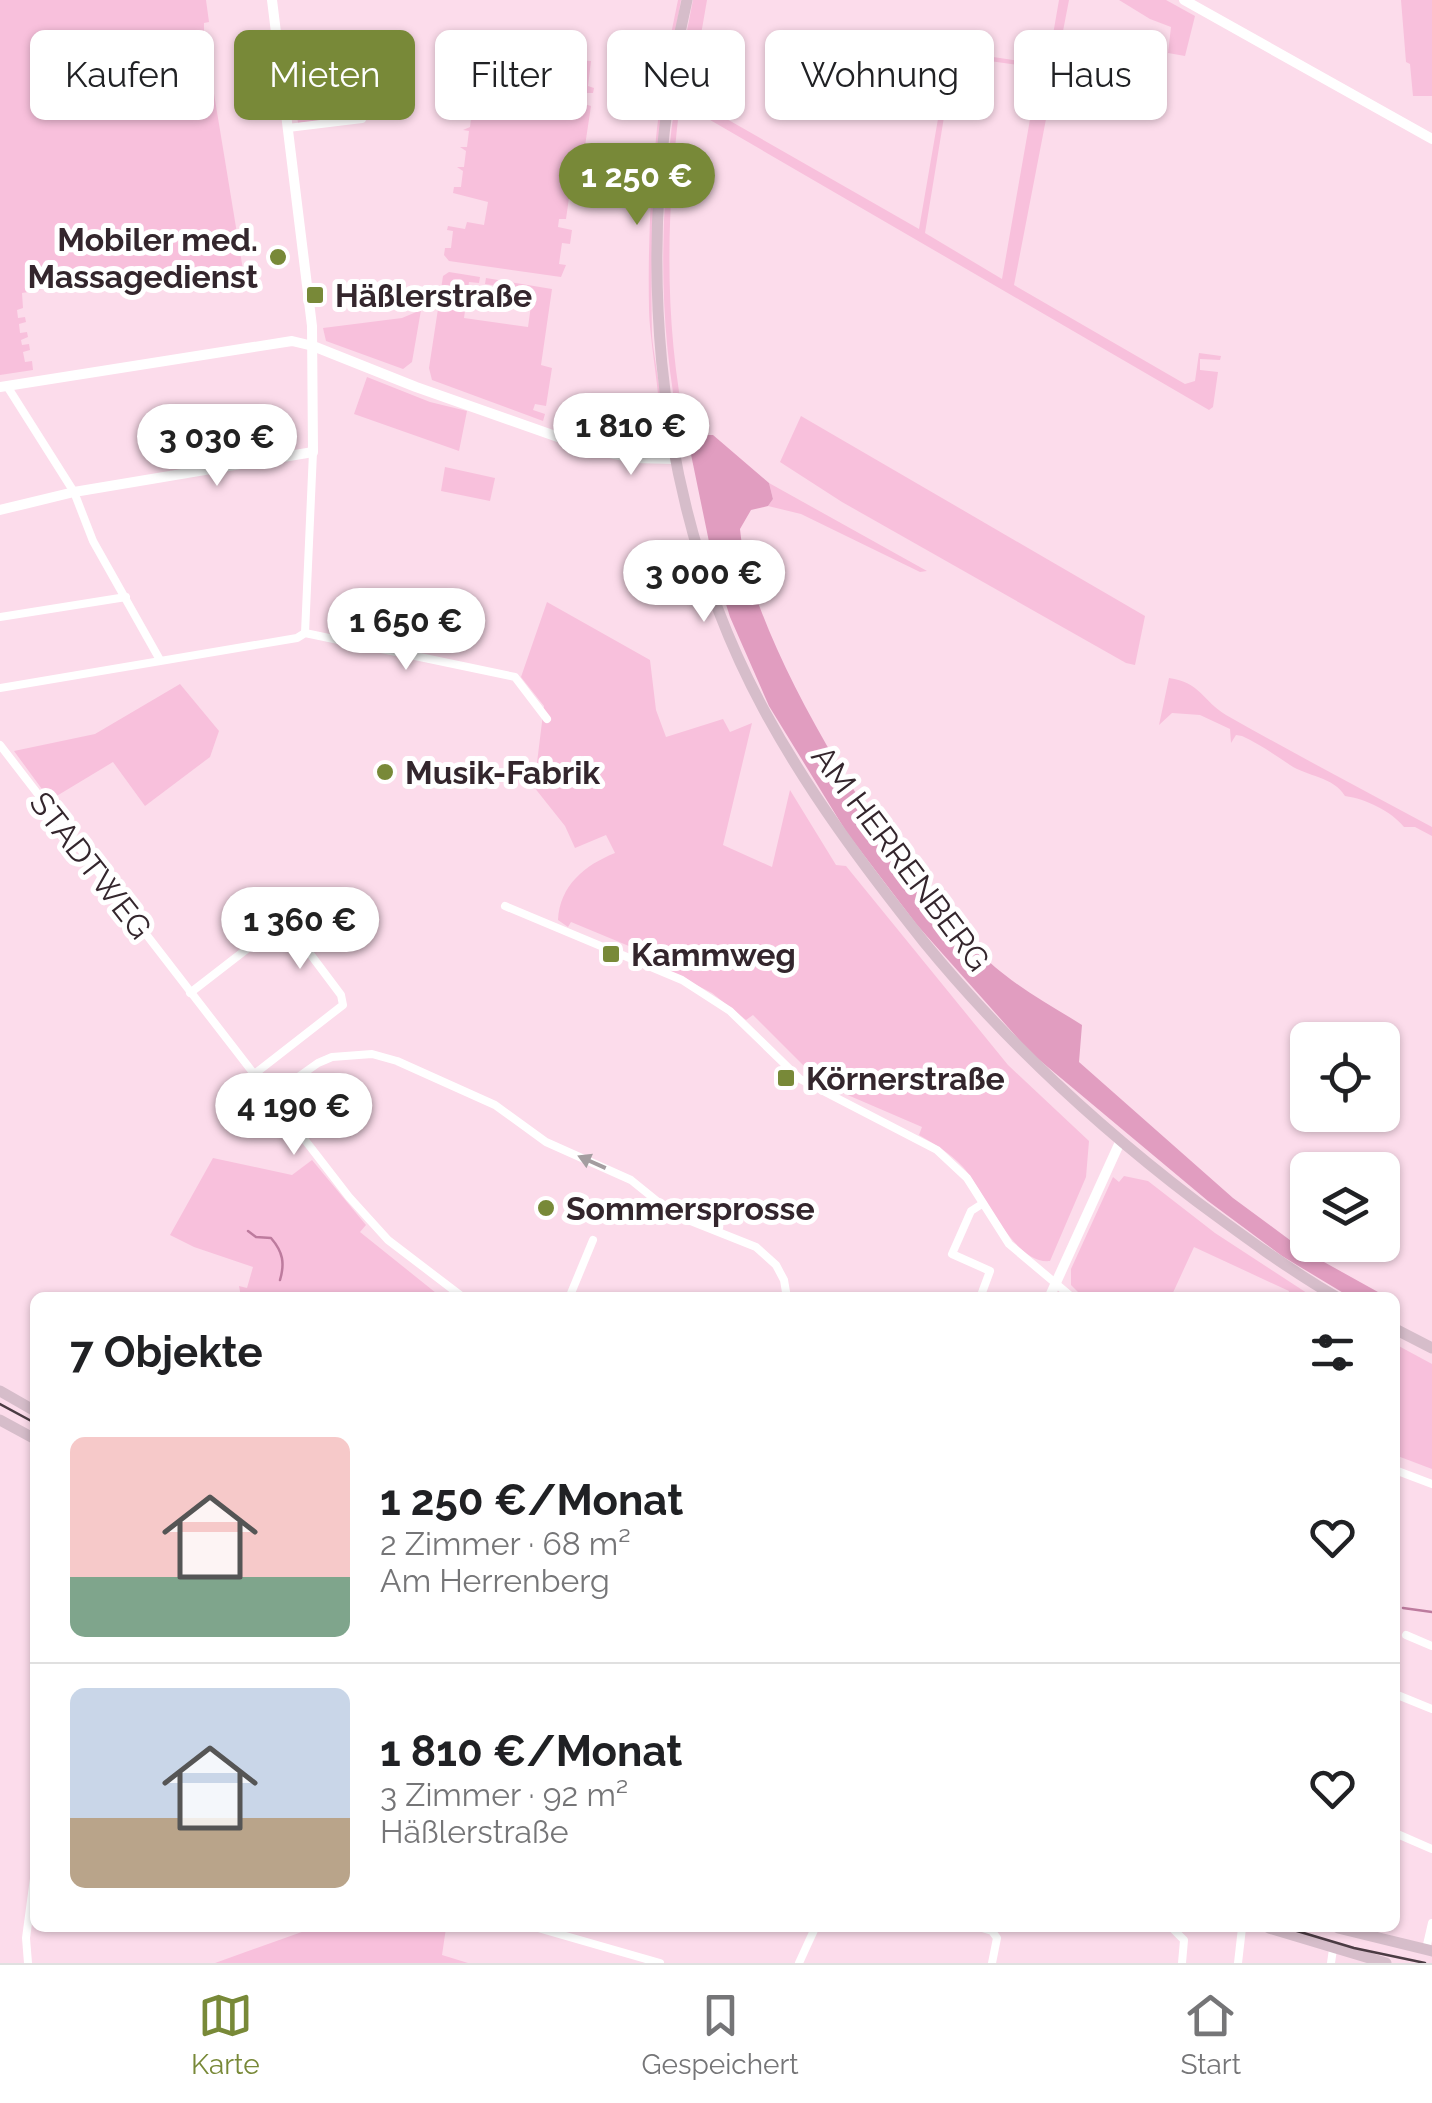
<!DOCTYPE html>
<html lang="de">
<meta charset="utf-8">
<style>
:root{--surface:#fff;--page:#f6f6f6;--text:#202124;--muted:#757577;--line:#e0e0e0;--accent:#788938}
body{margin:0;font-family:Raleway,sans-serif;background:var(--page);color:var(--text);height:100vh;display:flex;flex-direction:column;font-size:38px;white-space:nowrap}
*{box-sizing:border-box;margin:0}
p{font-size:32px;color:var(--muted)}
.icon{flex:none;width:55px;height:55px;fill:none;stroke:currentColor;stroke-width:2;stroke-linecap:round;stroke-linejoin:round}
.map{position:relative;flex:1;overflow:hidden}
.side{position:absolute;left:30px;top:1292px;width:1370px;height:640px;display:flex;flex-direction:column;background:var(--surface);border-radius:15px;box-shadow:0 2px 8px #0004}
.side>*{flex:none}
.top-card{position:absolute;left:30px;top:30px;width:1372px;height:90px;display:flex;gap:20px}
.fabs{position:absolute;left:1290px;top:1022px;display:grid;gap:20px}
.fabs a{display:grid;place-items:center;width:110px;height:110px;border-radius:15px;background:var(--surface);box-shadow:0 2px 8px #0004;font-size:50px}
.price{position:absolute;translate:-50% -85px;padding:0 22px;border-radius:35px;background:#fff;color:#222;font-size:32px;line-height:65px;filter:drop-shadow(0 2px 5px #0008)}
.price::after{content:'';position:absolute;left:50%;top:60px;width:30px;height:22px;margin-left:-15px;background:inherit;clip-path:polygon(0 0,100% 0,50% 100%)}
.price.current{background:var(--accent);color:#fff}
ul{padding:0;list-style:none}
li{display:flex;align-items:center;gap:30px;height:250px;padding:0 40px}
li+li{border-top:2px solid var(--line)}
li span{display:grid;place-items:center;flex:none;width:280px;height:200px;border-radius:15px;color:#555}
li>.icon{margin-inline-start:auto}
span .icon{width:120px;height:120px;fill:#fffc;stroke-width:1}
li b{font-size:42px}
h2{display:flex;justify-content:space-between;align-items:center;height:120px;padding:0 40px;font-size:42px}
.pill{padding:0 35px;border-radius:15px;background:var(--surface);box-shadow:0 2px 8px #0004;font-size:35px;line-height:90px}
.pill.current{background:var(--accent);color:#fff}
.tab-bar{display:flex;justify-content:space-around;align-items:center;height:140px;border-top:2px solid var(--line);background:var(--surface);font-size:28px;color:var(--muted)}
.tab-bar a{display:grid;justify-items:center;gap:5px}
.tab-bar .current{color:var(--accent)}
.map>svg:first-child{display:block}
.green{fill:#f8c0dc;fill-rule:evenodd}
.forest{fill:#e19dc0}
.lines{fill:none;stroke-linecap:round;stroke-linejoin:round}
.stream{stroke:#bd7b9e;stroke-width:2.5}
.minor{stroke:#fff;stroke-width:8}
.tertiary{stroke:#fff;stroke-width:10}
.secondary{stroke:#d6bdca;stroke-width:11}
.tram{stroke:#4b3b43;stroke-width:2.5}
.oneway{fill:#a49da0}
.poi-dot{fill:#788938;stroke:#fff;stroke-width:4}
.labels{text-anchor:middle;dominant-baseline:central;stroke-width:10;stroke-linejoin:round;paint-order:stroke}
.poi-label{font-size:32px;font-weight:bold;fill:#34262d;stroke:#fff;text-anchor:start}
.street-label{font-size:32px;fill:#34262d;stroke:#fff}
</style>
<div class="map">
<svg width="1432" height="1963" viewBox="0 0 1432 1963">
<rect width="100%" height="100%" fill="#fcdceb"/>
<g class="green">
<polygon points="0,0 206,0 209,22 204,23 204,33 245,282 190,291 185,267 22,293 23,308 17,310 18,318 25,317 26,322 19,324 20,333 27,332 28,337 21,340 22,345 29,344 30,350 23,352 25,362 32,361 33,370 0,375"/>
<path d="M678,0h3c-20,111 -32,221 -29,334 1,25 19,95 6,112 8,-26 -9,-103 -9,-138 -2,-103 7,-207 29,-308z"/>
<path d="M693,0h14l-17,98 229,131 30,-174 -28,-6v-3l119,18 4,-19 7,1 8,-46h10l-55,285 171,99 10,-3 4,-28 22,3 -1,4 -20,-1v11l18,2 -5,35 -4,3 -523,-304 -7,5c-13,109 -15,216 8,324l-6,1c-31,-148 -18,-289 12,-436zM954,56l85,12 -37,211 -77,-46z"/>
<polygon points="1119,0 1166,0 1195,16 1185,56 1168,53 1171,27 1150,19"/>
<polygon points="1401,0 1432,0 1432,96 1413,96 1410,64 1406,62"/>
<polygon points="476,45 527,53 524,77 571,84 576,60 591,61 588,86 594,88 593,93 586,93 584,104 591,106 577,199 569,198 566,219 559,219 558,227 572,230 570,244 562,243 559,264 566,265 561,277 449,261 444,255 445,248 451,248 453,231 447,230 448,226 465,229 467,222 484,225 488,202 453,193 454,187 461,187 463,171 457,167 464,167 466,151 460,147 467,147 469,131 463,130 470,127 472,111 466,109 466,106 473,107 475,91 469,89 470,86 476,87 478,71 473,67 479,67 482,51 475,49"/>
<polygon points="350,65 357,116 298,123 291,73"/>
<polygon points="449,272 480,277 479,283 469,282 464,318 528,327 533,291 485,284 486,278 552,289 541,365 552,368 546,406 535,404 533,410 545,414 543,421 432,380 429,368 443,276"/>
<polygon points="421,310 412,362 403,369 326,341 323,328 402,318"/>
<polygon points="367,377 430,402 467,411 459,451 354,414"/>
<polygon points="801,416 1145,616 1135,665 1126,663 842,502 780,462"/>
<polygon points="445,467 495,478 490,501 441,491"/>
<polygon points="769,483 927,571 920,572 801,514 768,506 773,499"/>
<path d="M547,602l103,58 6,50 10,27 57,-18 7,13 22,-9 -29,122 49,22 18,-77 46,75 10,1 162,199 81,76 -3,36 -36,84c-37,4 -66,-71 -87,-94 -12,-13 -28,-23 -44,-32l3,-8 -86,-37 -22,-14 -61,-61 -7,5 -34,-27 -61,-31 2,-6 -82,-34 -3,5 -10,-7c2,-35 27,-55 57,-67l-9,-18 -31,13 -10,-22 -31,-39 10,-81 -23,-29z"/>
<path d="M1169,678c31,4 34,23 57,37 69,39 137,75 206,112v9l-17,-9h-11c-13,-16 -38,-28 -59,-31 -11,-19 -39,-20 -55,-31 -16,-11 -31,-21 -48,-29l-6,-1 -5,8 -1,-14 -30,-14 -28,-2 -13,12z"/>
<polygon points="180,684 219,731 210,757 145,806 113,762 50,800 14,751 95,734"/>
<polygon points="213,1158 292,1175 312,1160 366,1225 360,1232 441,1297 235,1297 241,1297 239,1286 247,1288 253,1267 194,1247 170,1235"/>
<polygon points="1124,1176 1148,1181 1215,1233 1313,1297 1287,1297 1289,1291 1194,1247 1171,1297 1083,1297 1071,1285 1071,1269 1113,1177 1119,1182"/>
<polygon points="1395,1344 1432,1364 1432,1469 1395,1455"/>
<polygon points="313,1928 446,1928 442,1955 468,1963 215,1963"/>
</g>
<path class="forest" d="M687,435h26l56,48 4,16 -5,7 -17,4 -11,19c10,119 171,373 265,446 24,19 52,34 77,50l-3,37 154,136 73,54 81,45h-37l-68,-41 -74,-55 -177,-148 -114,-128 -70,-92 -78,-127 -39,-89 -16,-51z"/>
<g class="lines">
<g class="stream">
<path d="M248,1231l8,6 15,1c12,14 14,25 9,42"/>
<polyline points="1403,1608 1432,1612"/>
</g>
<g class="minor">
<polyline points="281,71 355,62 362,119 288,128"/>
<polyline points="7,386 74,492 93,541 160,660"/>
<polyline points="0,617 126,597"/>
<polyline points="305,633 313,452"/>
<polyline points="0,688 297,638 305,633 515,677 547,719"/>
<polyline points="0,745 349,1197 388,1240 464,1298"/>
<polyline points="505,906 682,980 730,1011 800,1079 937,1150 967,1178 1009,1244 1073,1298"/>
<polyline points="190,993 279,924 290,927 341,995 343,1005 253,1075"/>
<polyline points="270,1097 318,1063 332,1057 372,1054 397,1061 495,1105 546,1142 631,1180 673,1214 756,1247 776,1265 784,1280 787,1298"/>
<polyline points="569,1298 593,1240"/>
<polyline points="980,1298 990,1271 952,1254 971,1211 982,1204"/>
<polyline points="1395,1470 1432,1484"/>
<polyline points="1406,1635 1432,1646"/>
<polyline points="1395,1694 1432,1709"/>
<polyline points="1395,1833 1432,1849"/>
<polyline points="538,1928 660,1963"/>
<polyline points="982,1928 992,1931 997,1938 992,1963"/>
<polyline points="1172,1928 1184,1940 1182,1963"/>
<polyline points="1426,1949 1432,1923"/>
<polyline points="28,1963 26,1938 35,1871"/>
<polyline points="799,1963 815,1928"/>
<polyline points="1238,1963 1242,1928"/>
<polyline points="1331,1963 1333,1949"/>
</g>
<g class="tertiary">
<polyline points="1184,0 1432,139"/>
<polyline points="0,387 292,341 313,346 416,387 592,449 633,458 676,459"/>
<polyline points="0,510 74,492 313,452 312,326 272,0"/>
<polyline points="1049,1298 1120,1142"/>
</g>
<g class="secondary">
<path d="M687,0c-54,235 -39,495 77,710 45,83 101,158 160,232 80,98 171,182 272,259 46,34 92,68 142,97"/>
<polyline points="1395,1329 1432,1348"/>
<polyline points="0,1391 35,1411"/>
<polyline points="0,1420 35,1439"/>
<polyline points="1269,1928 1386,1963"/>
<polyline points="1338,1928 1432,1951"/>
</g>
<g class="tram">
<polyline points="0,1404 35,1423"/>
<polyline points="1287,1928 1354,1948 1425,1963"/>
</g>
</g>
<defs><path id="oneway-solid" d="M-6-.8H1V-3.2L6.5 0L1 3.2V.8H-6Z" transform="scale(2.5)"/></defs>
<use class="oneway" href="#oneway-solid" transform="translate(592 1162) rotate(-156)"/>
<g class="poi-dot">
<circle cx="278" cy="257" r="10"/>
<rect x="305" y="285" width="20" height="20" rx="5"/>
<circle cx="385" cy="772" r="10"/>
<rect x="601" y="944" width="20" height="20" rx="5"/>
<rect x="776" y="1068" width="20" height="20" rx="5"/>
<circle cx="546" cy="1208" r="10"/>
</g>
<g class="labels">
<g class="poi-label">
<text x="258" y="239" text-anchor="end">Mobiler med.<tspan x="258" dy="37">Massagedienst</tspan></text>
<text x="335" y="295">Häßlerstraße</text>
<text x="405" y="772">Musik-Fabrik</text>
<text x="631" y="954">Kammweg</text>
<text x="806" y="1078">Körnerstraße</text>
<text x="566" y="1208">Sommersprosse</text>
</g>
<g class="street-label">
<text transform="translate(901 858) rotate(53)">AM HERRENBERG</text>
<text transform="translate(91 865) rotate(52)">STADTWEG</text>
</g>
</g>
</svg>
<div class="fabs">
<a><svg class="icon" aria-label="locate" viewBox="0 0 24 24"><circle cx="12" cy="12" r="6"/><path d="M12 2v4M12 18v4M2 12h4M18 12h4"/></svg></a>
<a><svg class="icon" aria-label="layers" viewBox="0 0 24 24"><path d="M12 4l9 5-9 5-9-5zM3 14l9 5 9-5"/></svg></a>
</div>
<b class="price current" style="left:637px;top:228px">1 250 €</b>
<b class="price" style="left:631px;top:478px">1 810 €</b>
<b class="price" style="left:217px;top:489px">3 030 €</b>
<b class="price" style="left:704px;top:625px">3 000 €</b>
<b class="price" style="left:406px;top:673px">1 650 €</b>
<b class="price" style="left:300px;top:972px">1 360 €</b>
<b class="price" style="left:294px;top:1158px">4 190 €</b>
<div class="top-card">
<a class="pill">Kaufen</a>
<a class="pill current">Mieten</a>
<a class="pill">Filter</a>
<a class="pill">Neu</a>
<a class="pill">Wohnung</a>
<a class="pill">Haus</a>
</div>
<section class="side">
<h2>7 Objekte<svg class="icon" aria-label="filters" viewBox="0 0 24 24"><path d="M4 7h16M4 17h16"/><circle cx="9" cy="7" r="2"/><circle cx="15" cy="17" r="2"/></svg></h2>
<ul>
<li><span style="background:linear-gradient(#f6c9c9 70%,#7fa58c 0)"><svg class="icon" aria-label="home" viewBox="0 0 24 24"><path d="M3 11l9-7 9 7M6 9v11h12V9"/></svg></span><div><b>1 250 €/Monat</b><p>2 Zimmer · 68 m²</p><p>Am Herrenberg</p></div><svg class="icon" aria-label="heart" viewBox="0 0 24 24"><path d="M12 20l-8-8c-3-5 5-10 8-4 3-6 11-1 8 4z"/></svg></li>
<li><span style="background:linear-gradient(#c9d6e8 65%,#b9a48a 0)"><svg class="icon" aria-label="home" viewBox="0 0 24 24"><path d="M3 11l9-7 9 7M6 9v11h12V9"/></svg></span><div><b>1 810 €/Monat</b><p>3 Zimmer · 92 m²</p><p>Häßlerstraße</p></div><svg class="icon" aria-label="heart" viewBox="0 0 24 24"><path d="M12 20l-8-8c-3-5 5-10 8-4 3-6 11-1 8 4z"/></svg></li>
</ul>
</section>
</div>
<nav class="tab-bar">
<a class="current"><svg class="icon" aria-label="map" viewBox="0 0 24 24"><path d="M3 6l6-2 6 2 6-2v14l-6 2-6-2-6 2zM9 4v14M15 6v14"/></svg>Karte</a>
<a><svg class="icon" aria-label="saved" viewBox="0 0 24 24"><path d="M7 4h10v16l-5-4-5 4z"/></svg>Gespeichert</a>
<a><svg class="icon" aria-label="home" viewBox="0 0 24 24"><path d="M3 11l9-7 9 7M6 9v11h12V9"/></svg>Start</a>
</nav>
